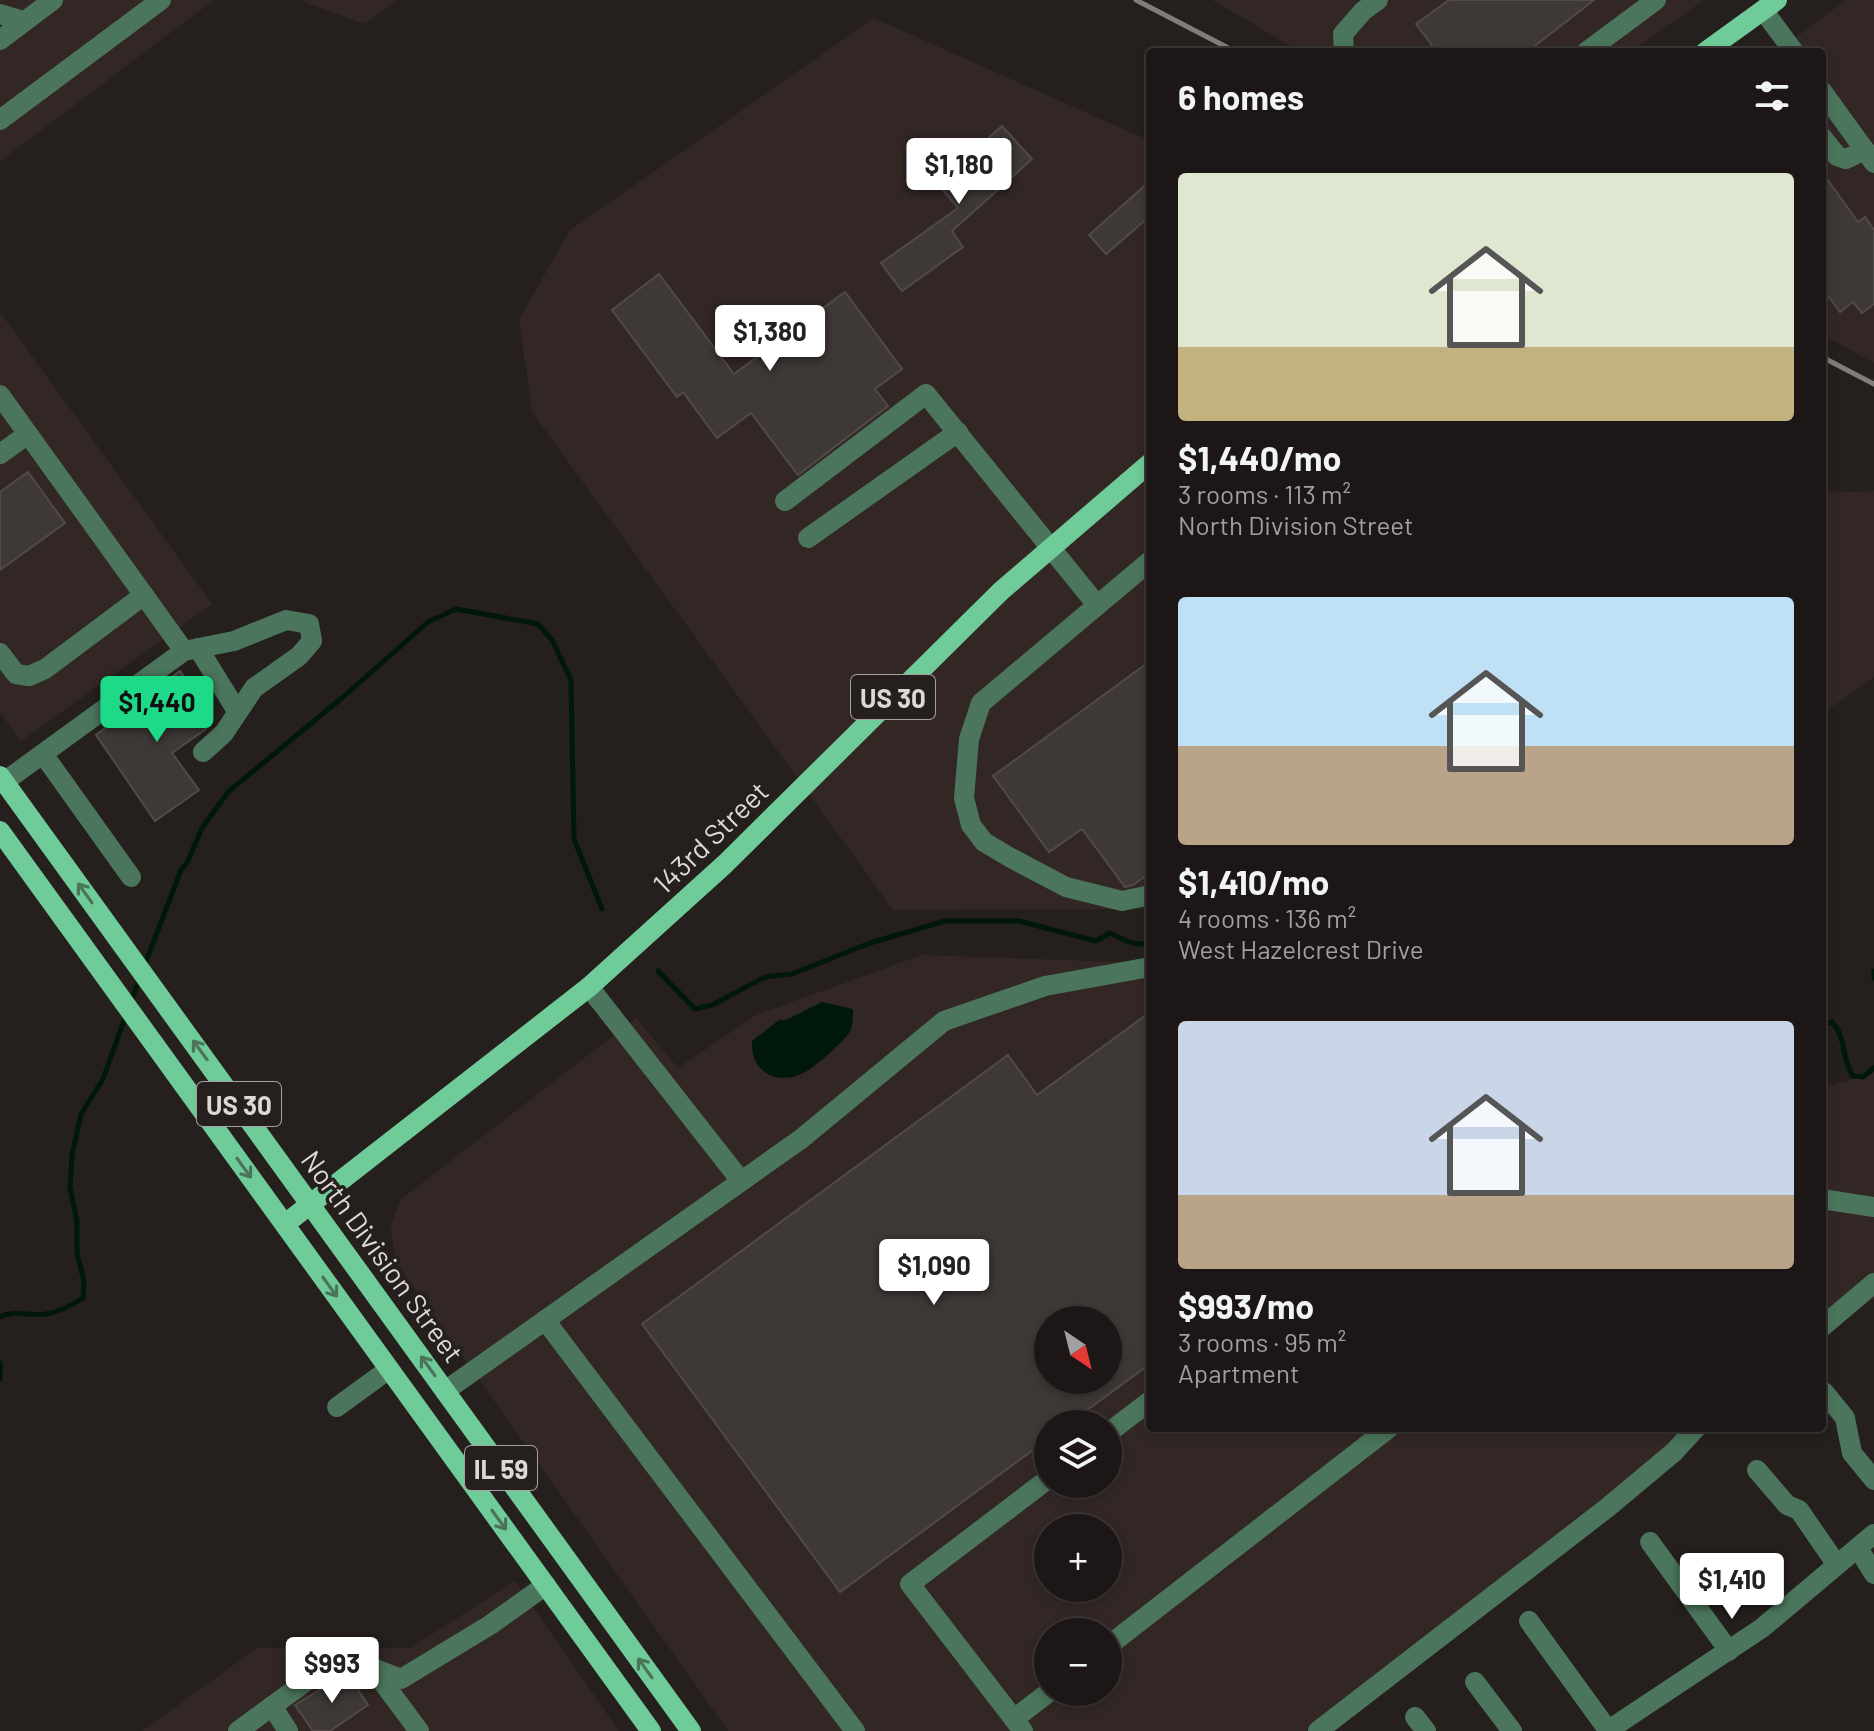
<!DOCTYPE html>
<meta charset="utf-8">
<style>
:root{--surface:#1c1716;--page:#292423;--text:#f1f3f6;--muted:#a09fa1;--line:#3a3635;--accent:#1dd988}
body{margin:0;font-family:Barlow,sans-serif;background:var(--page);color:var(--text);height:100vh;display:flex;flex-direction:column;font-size:30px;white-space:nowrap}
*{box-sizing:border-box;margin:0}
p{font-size:26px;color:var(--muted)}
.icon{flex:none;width:44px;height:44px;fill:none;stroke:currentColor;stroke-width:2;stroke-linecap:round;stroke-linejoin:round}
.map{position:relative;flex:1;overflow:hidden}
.details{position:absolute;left:1146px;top:48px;width:680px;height:1384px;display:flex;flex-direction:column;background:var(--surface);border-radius:8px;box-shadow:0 4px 12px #0003,0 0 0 2px var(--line)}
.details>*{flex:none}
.needle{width:52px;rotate:145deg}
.fabs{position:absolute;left:1034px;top:1306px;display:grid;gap:16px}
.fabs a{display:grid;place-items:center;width:88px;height:88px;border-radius:50%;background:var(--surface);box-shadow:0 4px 12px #0003,0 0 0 2px var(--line);font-size:40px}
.price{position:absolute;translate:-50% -68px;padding:0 18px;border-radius:8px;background:#fff;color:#222;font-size:26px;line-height:52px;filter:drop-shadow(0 2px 4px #0008)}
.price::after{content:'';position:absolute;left:50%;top:48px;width:24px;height:18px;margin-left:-12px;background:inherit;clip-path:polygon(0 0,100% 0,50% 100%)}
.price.selected{background:var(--accent);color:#111}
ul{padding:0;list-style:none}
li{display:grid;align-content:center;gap:16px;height:424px;padding:0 32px}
li span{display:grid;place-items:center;height:248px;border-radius:8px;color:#555}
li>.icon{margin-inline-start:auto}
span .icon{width:144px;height:144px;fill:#fffc;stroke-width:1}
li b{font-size:34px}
h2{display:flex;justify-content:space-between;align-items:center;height:96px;padding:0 32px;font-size:34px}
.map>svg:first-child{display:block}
.built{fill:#322724;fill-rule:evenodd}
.water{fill:#001809}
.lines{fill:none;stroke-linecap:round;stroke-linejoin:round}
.stream{stroke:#001809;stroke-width:5}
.building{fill:#3e3836;stroke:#514a49;stroke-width:2;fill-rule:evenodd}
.minor{stroke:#4b755c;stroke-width:20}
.major{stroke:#6fcb97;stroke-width:20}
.rail{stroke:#827d7b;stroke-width:5}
.oneway{stroke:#4a755a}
.labels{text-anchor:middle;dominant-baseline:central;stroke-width:7;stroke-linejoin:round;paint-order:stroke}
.shield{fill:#251f1d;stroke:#a6a1a0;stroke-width:2}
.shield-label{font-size:26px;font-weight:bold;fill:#ded9d8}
.street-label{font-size:28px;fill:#ded9d8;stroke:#251f1d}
</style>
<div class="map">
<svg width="1874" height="1731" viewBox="0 0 1874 1731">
<rect width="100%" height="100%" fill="#251f1d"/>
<g class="built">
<polygon points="0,0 214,0 0,161"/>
<polygon points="299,0 398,0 364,24"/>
<polygon points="1212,0 1704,0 1631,52 1301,52"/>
<polygon points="1846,0 1874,0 1874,363 1822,334 1822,52 1776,52"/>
<polygon points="874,18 1150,141 1150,909 893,910 532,412 519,319 570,230"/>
<polygon points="0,312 212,604 21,741 0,713"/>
<polygon points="1874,491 1874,677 1822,714 1822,493"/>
<path d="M922,955l228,8v465h555l-392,303h-585l-333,-470 -4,-35 9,-26 236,-182 42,50 78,-53zM1048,1320h60v60h-60zM1048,1424h60v60h-60zM1048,1528h60v60h-60zM1048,1632h60v60h-60z"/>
<polygon points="1874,1073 1874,1298 1822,1338 1822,1088"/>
<polygon points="515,1581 619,1731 142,1731 257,1648 410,1648"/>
</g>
<path class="water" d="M822,1002l31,7c0,7 0,18 -4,24 -6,9 -32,32 -42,38 -27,16 -57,3 -55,-30l27,-21h7z"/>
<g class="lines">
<g class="stream">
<polyline points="145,964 181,870 187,863 202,828 228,792 343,697 428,622 456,609 538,624 552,640 571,680 574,839 602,909"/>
<path d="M658,971l37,38 17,-4 53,-28 27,-3 78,-31 75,-22h74l77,20 14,-8c12,6 27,15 40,9"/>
<polyline points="1874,971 1874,978"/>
<polyline points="131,1002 140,977"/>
<path d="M1822,1025l10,-3c15,16 9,37 21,54l10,1 11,-9"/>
<path d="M0,1317c14,-8 30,0 46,-3 14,-2 25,-9 37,-16l1,-17 -7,-27v-32l-7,-35 2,-32 9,-41 22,-35 23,-64"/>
<polyline points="0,1363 0,1379"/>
</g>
</g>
<g class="building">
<polygon points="1449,0 1594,0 1527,52 1437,52 1416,24"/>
<polygon points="1002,126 1032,159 952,231 963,247 902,291 881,263 958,208 937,183"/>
<polygon points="1822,172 1858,222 1865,217 1874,230 1874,304 1862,313 1853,302 1840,312 1822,288"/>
<polygon points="1150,181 1150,216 1106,254 1089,235"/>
<polygon points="659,274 734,374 845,292 902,369 875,389 888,406 798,475 751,413 717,438 683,392 677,397 612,310"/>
<polygon points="28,472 65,523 0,570 0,492"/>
<polygon points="1150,661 1150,873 1133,885 1125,887 1082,829 1049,852 993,776"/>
<polygon points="180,671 209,712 199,719 206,729 172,753 199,790 155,821 96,735"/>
<path d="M1150,1012v352l-82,60h-20v15l-208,153 -198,-268 366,-269 29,40zM1048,1320h60v60h-60z"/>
<polygon points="347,1673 368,1705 330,1731 313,1731 295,1705"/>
</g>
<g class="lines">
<g class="minor">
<polyline points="1763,10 1794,52"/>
<polyline points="0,14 24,21"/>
<polyline points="0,40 53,0"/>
<polyline points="1344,52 1343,34 1363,11 1378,0"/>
<polyline points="1586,52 1656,0"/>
<polyline points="1822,91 1874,163"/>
<polyline points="0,120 161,0"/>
<polyline points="1822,137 1837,156 1846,159 1865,150"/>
<polyline points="0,395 184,651 4,782"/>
<polyline points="0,454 28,434"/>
<polyline points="785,501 926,394 1097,605"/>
<polyline points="808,538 958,432"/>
<polyline points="1150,561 981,703 969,739 964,798 971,825 984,842 1011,858 1066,887 1122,901 1150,895"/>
<polyline points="198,648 237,711"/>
<polyline points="184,651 234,641 286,620 309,624 312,641 299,656 254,688 224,733 203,752"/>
<polyline points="0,653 16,674 29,676 45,669 144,595"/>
<polyline points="43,754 131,877"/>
<polyline points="589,987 741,1181"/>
<polyline points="1822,1199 1874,1207"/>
<polyline points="545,1320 855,1731"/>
<polyline points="1822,1327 1874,1283"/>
<polyline points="445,1391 801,1139 944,1021 1045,986 1150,967"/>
<polyline points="1824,1392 1845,1418 1852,1453 1874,1480"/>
<polyline points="337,1407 389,1369"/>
<polyline points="1108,1433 1150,1401"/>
<polyline points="1757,1470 1787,1505 1799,1510 1837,1565"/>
<polyline points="1650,1542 1729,1651"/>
<polyline points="1858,1548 1874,1574"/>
<polyline points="1529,1621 1608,1730"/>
<polyline points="1108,1646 1389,1428"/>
<polyline points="373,1669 419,1731"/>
<polyline points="1475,1682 1512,1731"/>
<polyline points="272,1706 288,1731"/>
<polyline points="1415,1717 1426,1731"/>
<polyline points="1014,1719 1049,1692"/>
<polyline points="238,1731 312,1677 348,1658 401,1679 490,1625 546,1585"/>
<polyline points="1023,1731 910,1584 1048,1479"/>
<polyline points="1318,1731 1607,1508 1674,1452 1696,1428"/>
<polyline points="1607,1731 1762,1628 1874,1534"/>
</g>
<g class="major">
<polyline points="1705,52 1777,0"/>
<polyline points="0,776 691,1731"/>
<polyline points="0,831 651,1731"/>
<polyline points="285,1224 589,987 725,864 1001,591 1150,463"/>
</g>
<g class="rail">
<polyline points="1136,0 1236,52"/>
<polyline points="1822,357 1874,384"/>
</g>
</g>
<defs><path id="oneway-shaft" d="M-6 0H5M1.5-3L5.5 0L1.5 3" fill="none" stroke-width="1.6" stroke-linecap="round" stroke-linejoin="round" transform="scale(2)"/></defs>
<g class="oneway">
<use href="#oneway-shaft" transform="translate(85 893) rotate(-126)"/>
<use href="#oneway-shaft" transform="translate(200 1050) rotate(-126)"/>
<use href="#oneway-shaft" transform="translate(244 1168) rotate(54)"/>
<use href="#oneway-shaft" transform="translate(330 1287) rotate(54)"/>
<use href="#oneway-shaft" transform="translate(428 1366) rotate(-126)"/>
<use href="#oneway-shaft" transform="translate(499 1520) rotate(54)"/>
<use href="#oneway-shaft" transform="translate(645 1668) rotate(-126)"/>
</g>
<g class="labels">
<g class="shield">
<rect x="851" y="675" width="84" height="44" rx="6"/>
<rect x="197" y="1082" width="84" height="44" rx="6"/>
<rect x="465" y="1446" width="72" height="44" rx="6"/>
</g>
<g class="shield-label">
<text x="893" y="697">US 30</text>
<text x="239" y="1104">US 30</text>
<text x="501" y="1468">IL 59</text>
</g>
<g class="street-label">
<text transform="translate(710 837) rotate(-44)">143rd Street</text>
<text transform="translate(383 1256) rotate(54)">North Division Street</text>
</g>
</g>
</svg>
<div class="fabs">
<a><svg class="needle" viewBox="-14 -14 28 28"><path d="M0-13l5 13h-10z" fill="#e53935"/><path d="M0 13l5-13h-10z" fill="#a09fa1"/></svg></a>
<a><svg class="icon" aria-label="layers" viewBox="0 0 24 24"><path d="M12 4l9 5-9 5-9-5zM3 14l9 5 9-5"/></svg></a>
<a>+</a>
<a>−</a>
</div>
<b class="price" style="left:959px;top:206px">$1,180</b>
<b class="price" style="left:770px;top:373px">$1,380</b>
<b class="price selected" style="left:157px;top:744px">$1,440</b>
<b class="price" style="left:934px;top:1307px">$1,090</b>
<b class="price" style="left:1732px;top:1621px">$1,410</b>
<b class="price" style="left:332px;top:1705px">$993</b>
<section class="details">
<h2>6 homes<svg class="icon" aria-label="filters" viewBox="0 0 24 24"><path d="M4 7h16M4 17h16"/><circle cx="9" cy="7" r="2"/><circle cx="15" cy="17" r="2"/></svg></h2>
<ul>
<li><span style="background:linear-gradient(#dfe7d0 70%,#c2b280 0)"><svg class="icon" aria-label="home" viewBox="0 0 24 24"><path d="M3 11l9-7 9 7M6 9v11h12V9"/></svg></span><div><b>$1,440/mo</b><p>3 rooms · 113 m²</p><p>North Division Street</p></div></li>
<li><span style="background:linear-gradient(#bfe0f5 60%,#b9a48a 0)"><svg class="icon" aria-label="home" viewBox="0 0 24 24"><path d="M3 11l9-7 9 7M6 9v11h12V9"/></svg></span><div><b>$1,410/mo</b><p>4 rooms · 136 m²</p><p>West Hazelcrest Drive</p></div></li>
<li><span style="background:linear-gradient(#c9d6e8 70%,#b9a48a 0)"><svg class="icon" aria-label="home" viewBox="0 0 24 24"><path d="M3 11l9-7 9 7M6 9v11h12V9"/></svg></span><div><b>$993/mo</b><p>3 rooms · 95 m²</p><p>Apartment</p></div></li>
</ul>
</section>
</div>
